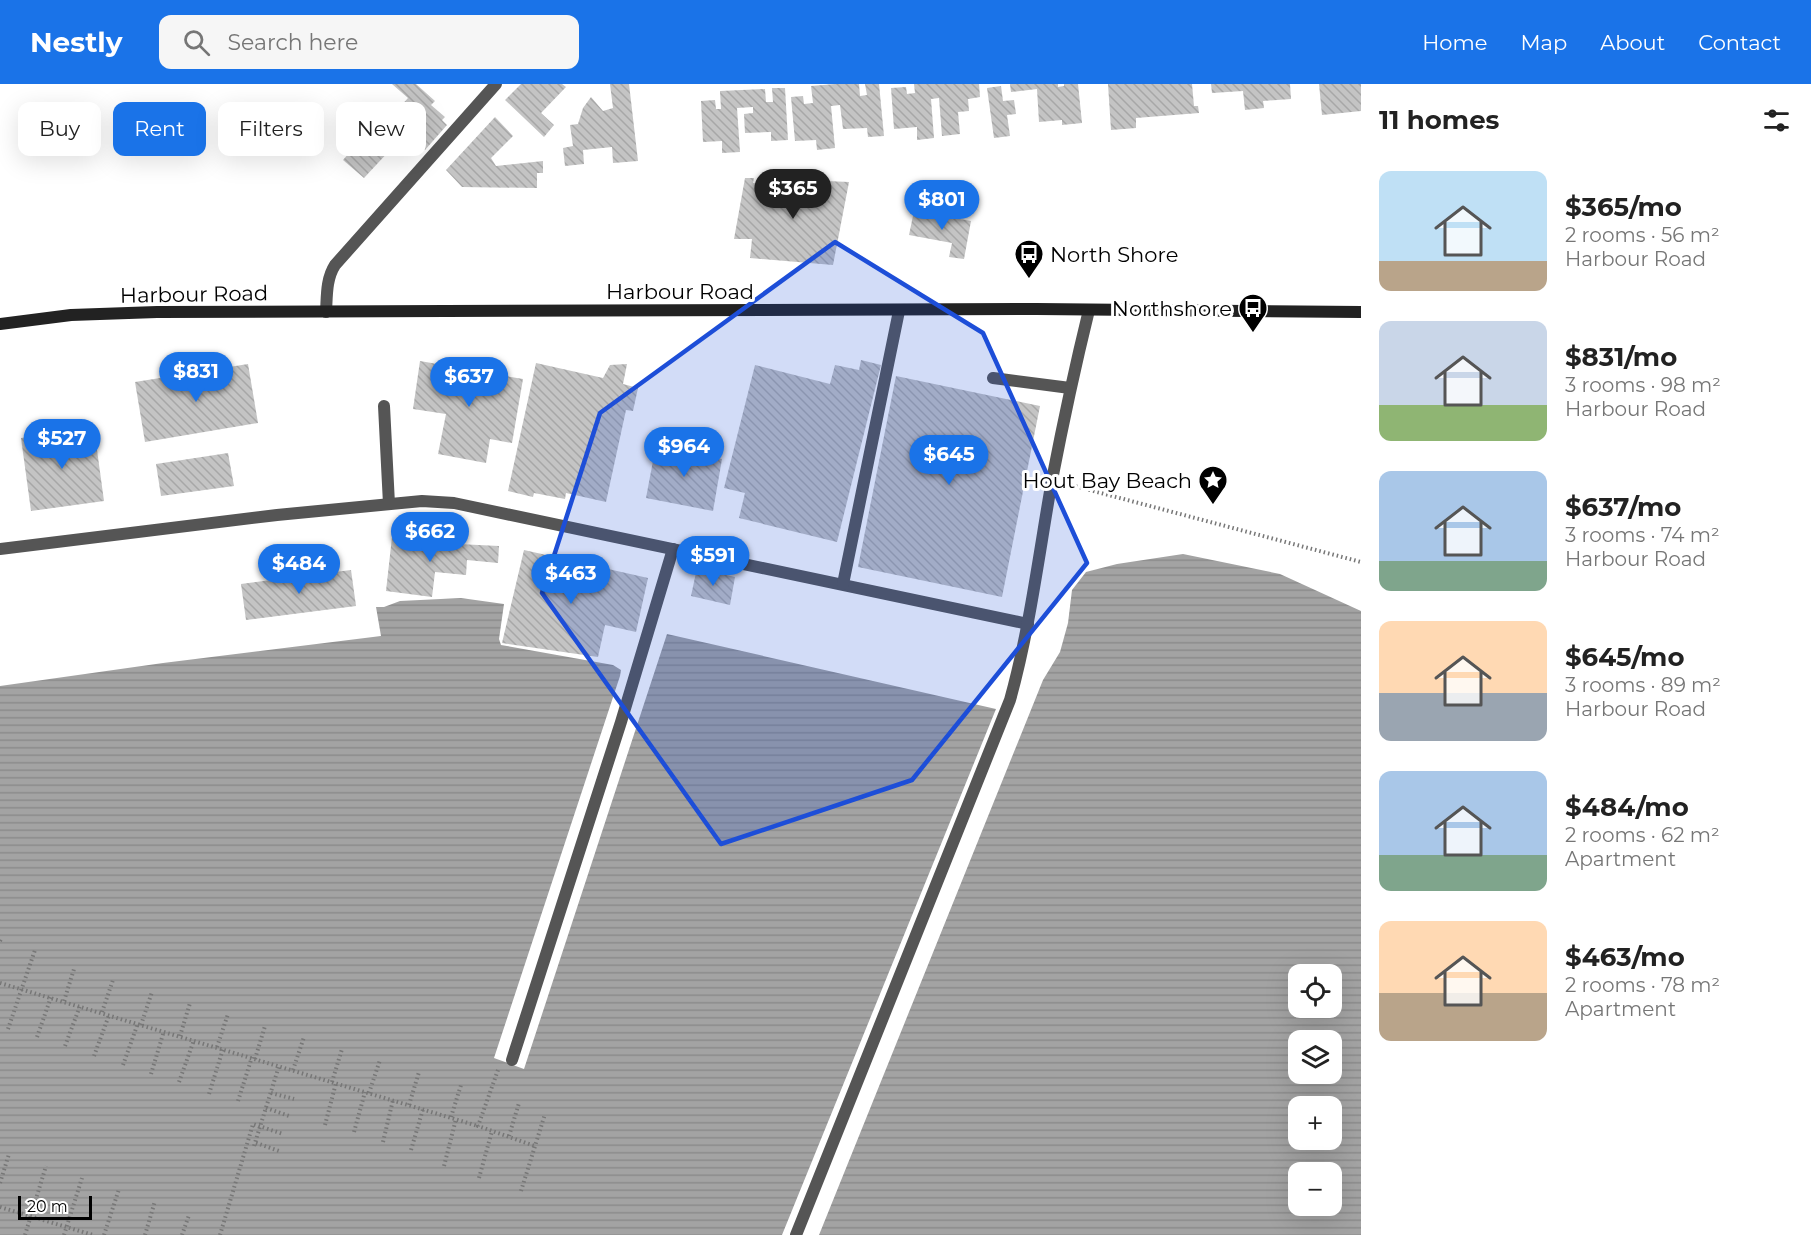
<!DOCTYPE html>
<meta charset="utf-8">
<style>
:root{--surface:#fff;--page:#f6f6f6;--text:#222;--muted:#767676;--accent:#1a73e8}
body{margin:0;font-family:Montserrat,sans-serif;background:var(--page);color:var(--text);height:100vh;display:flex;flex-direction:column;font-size:22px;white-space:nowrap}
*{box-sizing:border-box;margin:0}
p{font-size:20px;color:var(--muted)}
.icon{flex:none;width:33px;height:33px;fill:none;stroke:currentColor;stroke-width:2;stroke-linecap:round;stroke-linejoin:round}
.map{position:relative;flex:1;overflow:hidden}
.side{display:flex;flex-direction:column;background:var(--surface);width:450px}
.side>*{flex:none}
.banner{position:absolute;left:18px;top:18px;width:570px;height:54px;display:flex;gap:12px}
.fabs{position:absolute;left:1288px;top:880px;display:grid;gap:12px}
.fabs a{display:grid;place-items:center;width:54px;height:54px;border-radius:12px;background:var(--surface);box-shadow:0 6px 24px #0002;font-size:30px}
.scale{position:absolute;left:18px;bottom:15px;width:74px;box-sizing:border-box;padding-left:6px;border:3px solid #000;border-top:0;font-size:16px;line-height:21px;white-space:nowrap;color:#000;-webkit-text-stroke:4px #fff;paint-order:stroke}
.price{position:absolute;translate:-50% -51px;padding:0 14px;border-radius:21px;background:var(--accent);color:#fff;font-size:20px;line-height:39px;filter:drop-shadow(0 2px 3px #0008)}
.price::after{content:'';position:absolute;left:50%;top:36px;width:18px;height:14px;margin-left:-9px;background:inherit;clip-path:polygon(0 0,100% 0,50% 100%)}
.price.active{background:#222;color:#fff}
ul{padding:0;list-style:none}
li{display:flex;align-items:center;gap:18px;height:150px;padding:0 18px}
li span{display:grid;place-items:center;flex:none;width:168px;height:120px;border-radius:12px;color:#555}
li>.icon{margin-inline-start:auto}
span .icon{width:72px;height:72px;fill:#fffc;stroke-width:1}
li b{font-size:26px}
h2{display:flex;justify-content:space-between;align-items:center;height:72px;padding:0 18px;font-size:26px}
.pill{padding:0 21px;border-radius:12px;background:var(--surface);box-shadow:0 6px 24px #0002;font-size:21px;line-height:54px}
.pill.active{background:var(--accent);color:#fff}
header{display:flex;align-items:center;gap:36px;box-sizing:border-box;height:84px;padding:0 30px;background:var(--accent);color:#fff}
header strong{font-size:28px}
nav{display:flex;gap:33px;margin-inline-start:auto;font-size:21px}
.search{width:420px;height:54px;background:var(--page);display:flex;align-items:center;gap:15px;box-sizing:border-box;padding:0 21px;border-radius:12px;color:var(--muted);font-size:22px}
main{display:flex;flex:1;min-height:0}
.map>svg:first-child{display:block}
.water{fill:url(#water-rules);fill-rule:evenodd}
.building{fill:url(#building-back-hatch)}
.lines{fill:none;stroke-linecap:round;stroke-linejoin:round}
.path{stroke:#777;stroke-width:4;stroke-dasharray:1.5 3;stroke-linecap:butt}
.lane{stroke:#555;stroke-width:12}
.street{stroke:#555;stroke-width:12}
.secondary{stroke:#222;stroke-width:12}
.marked{fill:#1d4ed8;fill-opacity:0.2;stroke:#1d4ed8;stroke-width:4.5;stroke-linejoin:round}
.labels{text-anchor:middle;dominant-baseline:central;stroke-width:6;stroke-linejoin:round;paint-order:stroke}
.poi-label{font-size:21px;fill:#000;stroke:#fff;text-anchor:end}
.street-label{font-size:21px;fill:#000;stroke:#fff}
</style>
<header>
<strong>Nestly</strong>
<div class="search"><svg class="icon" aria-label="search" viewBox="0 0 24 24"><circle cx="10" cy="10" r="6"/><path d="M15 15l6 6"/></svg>Search here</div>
<nav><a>Home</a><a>Map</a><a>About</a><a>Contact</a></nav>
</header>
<main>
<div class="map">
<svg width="1361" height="1151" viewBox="0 0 1361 1151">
<defs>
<pattern id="water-rules" width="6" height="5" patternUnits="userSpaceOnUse" patternTransform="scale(1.5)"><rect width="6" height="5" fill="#a3a3a3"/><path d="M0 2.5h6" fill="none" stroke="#8b8b8b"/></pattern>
<pattern id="building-back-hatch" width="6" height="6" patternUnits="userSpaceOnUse" patternTransform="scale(1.5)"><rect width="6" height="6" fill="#c4c4c4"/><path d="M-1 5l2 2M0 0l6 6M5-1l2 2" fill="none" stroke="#a7a7a7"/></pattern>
</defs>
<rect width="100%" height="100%" fill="#fff"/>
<g class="water">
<path d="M1183,470l97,20 81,37v624h-542l224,-555 17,-28 8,-29 4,-33 14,-18 31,-8zM1299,891h33v33h-33zM1299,957h33v33h-33zM1299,1023h33v33h-33zM1299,1089h33v33h-33z"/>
<polygon points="461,514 504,520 499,555 501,561 613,581 621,586 620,592 494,974 524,985 667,550 996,625 782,1151 0,1151 0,602 163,579 381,552 376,523 384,523 400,517"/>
</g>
<g class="building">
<polygon points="392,0 416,0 435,17 431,21 445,33 442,36 447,41 425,66 389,35 408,14"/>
<polygon points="521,0 562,0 566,3 541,29 554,41 544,53 505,16"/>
<polygon points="610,0 629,0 638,77 613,79 612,63 583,66 584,80 565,82 563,64 573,62 570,41 578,40 583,24 591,13 603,27 613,24"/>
<polygon points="835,0 859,0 860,12 867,11 865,0 879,0 884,52 868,53 867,44 843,45 840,21 831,22 835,64 817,66 816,56 795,57 791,13 803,12 804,20 813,19 811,2"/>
<polygon points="914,0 979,0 980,13 968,15 969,27 958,28 960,50 942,52 939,14 931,15 934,54 917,56 917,43 894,45 891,4 906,3 907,10 915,9"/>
<polygon points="1010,0 1058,0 1058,3 1064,2 1064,0 1078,0 1082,39 1062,41 1062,36 1039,38 1037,5 1011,8"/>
<polygon points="1108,0 1192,0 1194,22 1198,22 1199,29 1136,34 1136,44 1111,46"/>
<polygon points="1211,0 1290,0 1291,15 1263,17 1264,24 1245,26 1243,7 1212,9"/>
<polygon points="1319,0 1361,0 1361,27 1322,31"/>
<polygon points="1001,2 1003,17 1014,16 1016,30 1007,31 1010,52 994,54 987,4"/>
<polygon points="772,4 785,4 788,56 771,57 771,48 745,49 744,30 753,29 753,23 737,24 740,68 722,69 722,57 703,58 701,17 715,16 716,25 721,25 720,7 765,5 766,18 773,18"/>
<polygon points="495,33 513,52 491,74 496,82 543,77 543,89 537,89 537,104 462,103 446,86"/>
<polygon points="369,46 391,65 364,94 343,76"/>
<polygon points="793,92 805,93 805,96 849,98 833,181 750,174 752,155 734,155 745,94 754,94 753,99 792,102"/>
<polygon points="914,127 971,137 964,175 949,173 952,159 909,151"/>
<polygon points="861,276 881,281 837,458 739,434 745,409 724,404 755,281 830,300 835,281 859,286"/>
<polygon points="420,277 523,295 512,359 490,355 486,379 438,370 446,330 413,325"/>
<polygon points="536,279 603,294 610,281 627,280 623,300 638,304 633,327 626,326 606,418 566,409 565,415 534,409 533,413 508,407"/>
<polygon points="248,280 258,339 145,358 135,298"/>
<polygon points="896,292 1040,322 1002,513 858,483"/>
<polygon points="94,344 104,417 31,427 21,354"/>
<polygon points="656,361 722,375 713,427 646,414"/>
<polygon points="228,369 234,402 161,412 156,380"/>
<polygon points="392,453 438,459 499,462 498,479 467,476 466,491 435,488 432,513 386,507"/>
<polygon points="524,466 648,494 636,548 605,541 598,573 502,559"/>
<polygon points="697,484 735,493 730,521 691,512"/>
<polygon points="351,486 356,522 246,536 241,500"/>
</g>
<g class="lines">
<g class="path">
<polyline points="1067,400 1361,478"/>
<polyline points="0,857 1,855"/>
<polyline points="0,899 478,1042"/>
<polyline points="64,917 74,885"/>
<polyline points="102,928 113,896"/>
<polyline points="141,941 152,908"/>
<polyline points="8,945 35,866"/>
<polyline points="180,952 190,919"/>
<polyline points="37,953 51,913"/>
<polyline points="65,962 80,922"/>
<polyline points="217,963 228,930"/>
<polyline points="94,972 109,931"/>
<polyline points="255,975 265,942"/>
<polyline points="123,981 138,939"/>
<polyline points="293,986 304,953"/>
<polyline points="498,986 478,1042 535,1062"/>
<polyline points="151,990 164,947"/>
<polyline points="179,998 194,956"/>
<polyline points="332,998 342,965"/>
<polyline points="271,1009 294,1015"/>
<polyline points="369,1009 380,976"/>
<polyline points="209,1010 223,965"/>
<polyline points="238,1017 252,973"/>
<polyline points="409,1021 419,988"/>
<polyline points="266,1024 289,1032"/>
<polyline points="451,1033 461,1001"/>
<polyline points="325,1041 336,999"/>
<polyline points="354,1048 365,1008"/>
<polyline points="509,1052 519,1019"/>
<polyline points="383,1058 393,1016"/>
<polyline points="256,1059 279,1067"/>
<polyline points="254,1062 279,982"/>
<polyline points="411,1066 423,1025"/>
<polyline points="444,1082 456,1035"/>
<polyline points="479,1094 492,1047"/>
<polyline points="0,1099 9,1070"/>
<polyline points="521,1107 545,1030"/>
<polyline points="0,1123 93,1151"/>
<polyline points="25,1151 46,1082"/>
<polyline points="64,1151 82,1094"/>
<polyline points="104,1151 119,1105"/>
<polyline points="145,1151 155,1117"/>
<polyline points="182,1151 189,1131"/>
<polyline points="220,1151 253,1040 283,1050"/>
</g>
<g class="lane">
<polyline points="993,294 1070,304"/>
<polyline points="384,322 389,420"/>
<polyline points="0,465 277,431 422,417 454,419 1028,540"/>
<polyline points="843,500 899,227"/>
<polyline points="512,976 621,638 673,465"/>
<path d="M796,1151l214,-535c20,-72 29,-147 42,-220 11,-57 23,-113 37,-170"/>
</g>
<path class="street" d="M326,228c1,-16 0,-33 9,-47l161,-181"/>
<polyline class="secondary" points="0,240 71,231 157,228 1037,225 1361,228"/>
</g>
<path class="marked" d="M835,158l148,91 104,230 -175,217 -191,64 -179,-251 58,-180z"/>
<defs>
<g id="bus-pin" transform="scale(1.5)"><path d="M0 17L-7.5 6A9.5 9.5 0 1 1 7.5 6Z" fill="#000" stroke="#fff"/><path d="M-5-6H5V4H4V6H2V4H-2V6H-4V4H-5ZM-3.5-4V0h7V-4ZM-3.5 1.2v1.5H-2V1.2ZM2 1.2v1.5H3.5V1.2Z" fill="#fff"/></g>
<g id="sight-pin" transform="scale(1.5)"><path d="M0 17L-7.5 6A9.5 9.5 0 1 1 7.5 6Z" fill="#000" stroke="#fff"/><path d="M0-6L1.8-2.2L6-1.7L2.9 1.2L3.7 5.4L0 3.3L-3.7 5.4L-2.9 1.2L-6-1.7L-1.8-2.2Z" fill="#fff"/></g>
</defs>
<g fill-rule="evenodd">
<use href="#bus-pin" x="1029" y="170"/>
<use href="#bus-pin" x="1253" y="224"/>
<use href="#sight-pin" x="1213" y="396"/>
</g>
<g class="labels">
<g class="poi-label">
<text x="1050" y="170" text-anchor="start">North Shore</text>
<text x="1232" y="224">Northshore</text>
<text x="1192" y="396">Hout Bay Beach</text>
</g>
<g class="street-label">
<text x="680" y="207">Harbour Road</text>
<text transform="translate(194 210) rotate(-1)">Harbour Road</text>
</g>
</g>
</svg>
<div class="fabs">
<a><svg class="icon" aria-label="locate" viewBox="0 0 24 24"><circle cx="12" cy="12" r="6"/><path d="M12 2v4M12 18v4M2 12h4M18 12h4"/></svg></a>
<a><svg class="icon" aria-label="layers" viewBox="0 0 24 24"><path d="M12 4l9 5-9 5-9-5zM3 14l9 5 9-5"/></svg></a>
<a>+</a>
<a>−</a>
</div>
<div class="scale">20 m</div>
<b class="price active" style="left:793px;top:136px">$365</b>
<b class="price" style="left:942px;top:147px">$801</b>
<b class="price" style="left:196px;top:319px">$831</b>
<b class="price" style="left:469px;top:324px">$637</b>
<b class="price" style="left:62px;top:386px">$527</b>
<b class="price" style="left:684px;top:394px">$964</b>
<b class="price" style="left:949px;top:402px">$645</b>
<b class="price" style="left:430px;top:479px">$662</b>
<b class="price" style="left:713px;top:503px">$591</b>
<b class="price" style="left:299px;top:511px">$484</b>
<b class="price" style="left:571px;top:521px">$463</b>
<div class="banner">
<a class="pill">Buy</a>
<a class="pill active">Rent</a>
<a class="pill">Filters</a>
<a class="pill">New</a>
</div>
</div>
<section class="side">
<h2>11 homes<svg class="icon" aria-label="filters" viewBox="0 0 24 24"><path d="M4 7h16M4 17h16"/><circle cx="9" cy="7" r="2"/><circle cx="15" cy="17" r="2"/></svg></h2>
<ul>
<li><span style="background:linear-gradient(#bfe0f5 75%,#b9a48a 0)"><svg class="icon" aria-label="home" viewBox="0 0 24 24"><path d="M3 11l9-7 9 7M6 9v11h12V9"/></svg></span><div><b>$365/mo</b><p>2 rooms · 56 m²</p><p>Harbour Road</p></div></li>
<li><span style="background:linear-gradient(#c9d6e8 70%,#8fb573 0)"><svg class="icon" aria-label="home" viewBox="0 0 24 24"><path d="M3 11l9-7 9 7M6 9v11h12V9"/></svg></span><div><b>$831/mo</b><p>3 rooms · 98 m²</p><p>Harbour Road</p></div></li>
<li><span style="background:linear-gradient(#a9c7e8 75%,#7fa58c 0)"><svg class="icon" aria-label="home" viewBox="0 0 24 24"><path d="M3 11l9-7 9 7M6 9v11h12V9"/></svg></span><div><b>$637/mo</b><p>3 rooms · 74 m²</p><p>Harbour Road</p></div></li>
<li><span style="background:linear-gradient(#ffd9b3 60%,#9aa5b1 0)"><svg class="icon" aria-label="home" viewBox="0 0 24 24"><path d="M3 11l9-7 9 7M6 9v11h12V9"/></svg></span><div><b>$645/mo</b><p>3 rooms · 89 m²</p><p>Harbour Road</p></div></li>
<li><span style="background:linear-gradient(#a9c7e8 70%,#7fa58c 0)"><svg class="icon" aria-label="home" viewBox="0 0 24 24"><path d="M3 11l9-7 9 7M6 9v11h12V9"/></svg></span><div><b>$484/mo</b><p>2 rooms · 62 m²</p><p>Apartment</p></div></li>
<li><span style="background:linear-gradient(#ffd9b3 60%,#b9a48a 0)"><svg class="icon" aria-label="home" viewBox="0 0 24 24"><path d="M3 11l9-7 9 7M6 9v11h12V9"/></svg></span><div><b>$463/mo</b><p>2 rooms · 78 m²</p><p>Apartment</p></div></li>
</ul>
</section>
</main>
